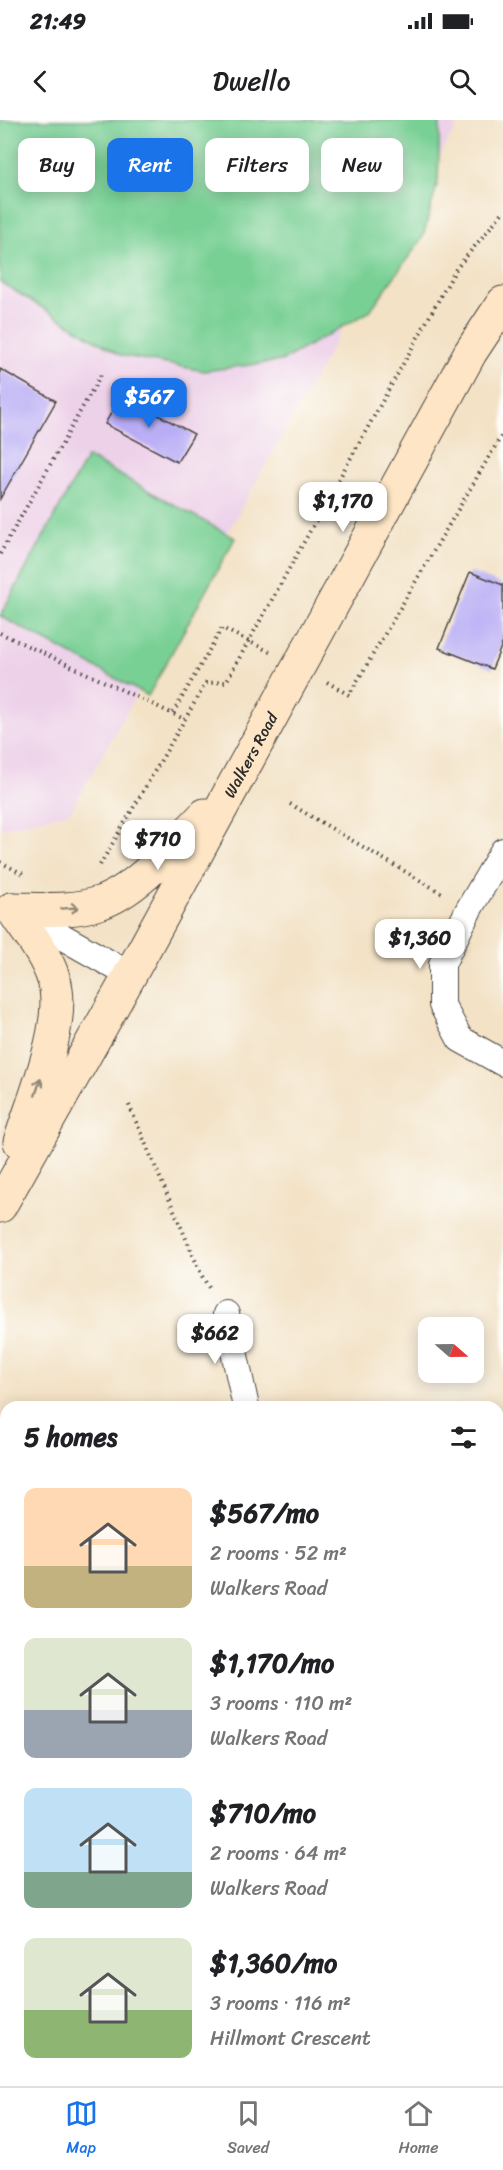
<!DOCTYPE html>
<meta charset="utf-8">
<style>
:root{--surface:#fff;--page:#f2f2f2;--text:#202124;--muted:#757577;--line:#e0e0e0;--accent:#1a73e8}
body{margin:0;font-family:Sriracha,sans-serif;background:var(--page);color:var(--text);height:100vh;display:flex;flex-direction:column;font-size:22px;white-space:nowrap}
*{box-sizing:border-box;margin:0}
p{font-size:20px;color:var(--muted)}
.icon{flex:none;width:33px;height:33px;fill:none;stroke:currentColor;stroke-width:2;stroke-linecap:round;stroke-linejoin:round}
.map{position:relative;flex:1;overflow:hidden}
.panel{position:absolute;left:0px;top:1281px;width:504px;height:686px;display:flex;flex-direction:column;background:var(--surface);border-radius:18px 18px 0 0;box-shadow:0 3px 15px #0003}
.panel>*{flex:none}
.hud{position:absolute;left:18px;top:18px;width:468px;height:54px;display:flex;gap:12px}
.needle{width:39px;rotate:110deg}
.tools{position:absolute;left:418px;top:1197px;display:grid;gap:12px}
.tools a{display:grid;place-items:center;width:66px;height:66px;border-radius:12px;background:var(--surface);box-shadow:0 3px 15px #0003;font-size:30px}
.price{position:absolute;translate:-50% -51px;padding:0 14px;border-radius:12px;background:#fff;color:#222;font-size:20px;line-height:39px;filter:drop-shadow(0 2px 3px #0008)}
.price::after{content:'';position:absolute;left:50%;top:36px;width:18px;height:14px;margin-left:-9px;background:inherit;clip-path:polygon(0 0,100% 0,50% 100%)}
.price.current{background:var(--accent);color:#fff}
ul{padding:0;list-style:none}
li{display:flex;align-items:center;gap:18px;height:150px;padding:0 24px}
li span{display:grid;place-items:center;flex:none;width:168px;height:120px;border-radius:12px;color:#555}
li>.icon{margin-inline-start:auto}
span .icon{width:72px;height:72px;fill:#fffc;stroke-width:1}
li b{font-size:26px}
h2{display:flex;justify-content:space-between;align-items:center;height:72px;padding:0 24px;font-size:26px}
.tag{padding:0 21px;border-radius:12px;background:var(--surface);box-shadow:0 3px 15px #0003;font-size:21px;line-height:54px}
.tag.current{background:var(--accent);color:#fff}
.status{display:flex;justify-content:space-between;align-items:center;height:42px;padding:0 30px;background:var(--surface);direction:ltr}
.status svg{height:16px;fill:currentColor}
header{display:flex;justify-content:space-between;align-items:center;height:78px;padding:0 24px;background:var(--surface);font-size:27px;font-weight:600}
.menu{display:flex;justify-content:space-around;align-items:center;height:84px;border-top:2px solid var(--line);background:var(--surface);font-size:16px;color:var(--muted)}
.menu a{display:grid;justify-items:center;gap:3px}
.menu .current{color:var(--accent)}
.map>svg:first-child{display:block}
.built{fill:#edd1e9}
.green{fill:#79d095;stroke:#527e60;stroke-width:1.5}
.building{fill:#b7abf6}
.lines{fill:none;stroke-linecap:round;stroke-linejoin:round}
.street-casing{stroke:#494642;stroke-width:28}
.secondary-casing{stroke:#494642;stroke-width:35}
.path{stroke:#494642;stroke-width:4;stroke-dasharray:1.5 4.5;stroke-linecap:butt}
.street{stroke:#fff;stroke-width:26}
.secondary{stroke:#fde5c5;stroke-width:33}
.oneway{stroke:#948878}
.labels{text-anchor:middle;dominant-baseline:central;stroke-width:4.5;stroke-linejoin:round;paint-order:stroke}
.street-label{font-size:16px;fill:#2b2b2b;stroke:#fdfcf7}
</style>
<div class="status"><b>21:49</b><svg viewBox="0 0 49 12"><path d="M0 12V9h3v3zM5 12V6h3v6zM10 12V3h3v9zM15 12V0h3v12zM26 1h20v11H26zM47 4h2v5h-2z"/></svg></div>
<header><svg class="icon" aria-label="back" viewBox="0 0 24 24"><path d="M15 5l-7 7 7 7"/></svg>Dwello<svg class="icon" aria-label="search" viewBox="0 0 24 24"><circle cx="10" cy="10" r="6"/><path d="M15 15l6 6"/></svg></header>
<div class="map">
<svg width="503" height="1966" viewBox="0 0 503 1966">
<rect width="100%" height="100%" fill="#fdfcf7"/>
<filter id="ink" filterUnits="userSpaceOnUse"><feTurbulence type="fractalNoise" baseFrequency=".0167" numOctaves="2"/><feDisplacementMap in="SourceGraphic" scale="12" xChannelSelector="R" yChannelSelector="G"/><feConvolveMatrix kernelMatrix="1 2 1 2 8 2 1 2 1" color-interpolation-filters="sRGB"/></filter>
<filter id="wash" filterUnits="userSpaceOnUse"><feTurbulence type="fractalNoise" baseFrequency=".008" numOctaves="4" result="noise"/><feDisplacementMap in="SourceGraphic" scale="24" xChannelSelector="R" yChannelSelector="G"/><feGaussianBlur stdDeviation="1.35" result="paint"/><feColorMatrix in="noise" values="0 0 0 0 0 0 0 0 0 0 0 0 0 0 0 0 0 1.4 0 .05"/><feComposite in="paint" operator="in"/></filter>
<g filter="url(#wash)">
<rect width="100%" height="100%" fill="#f3e2c6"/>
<polygon class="built" points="0,0 460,0 70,692 0,709"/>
<g class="green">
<polygon points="0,0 440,0 438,61 423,117 369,192 281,241 204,251 120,235 0,162"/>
<polygon points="87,337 235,418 148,576 0,496"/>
</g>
<g id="blocks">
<g class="building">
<polygon points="0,249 56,281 0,379"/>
<polygon points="121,275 194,314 177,342 105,304"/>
<polygon points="470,452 503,465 503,522 492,549 439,528"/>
</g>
</g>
</g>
<g filter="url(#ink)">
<use href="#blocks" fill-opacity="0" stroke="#494642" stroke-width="1.5"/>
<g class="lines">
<g class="street-casing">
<g id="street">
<polyline points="503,731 469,789 442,844 442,885 460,919 503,943"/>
<polyline points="15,790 130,855"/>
<polyline points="226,1194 246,1287"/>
<polyline points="498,1385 503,1388"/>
<polyline points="0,1642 6,1631"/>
<polyline points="498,1836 503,1835"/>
<polyline points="0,1949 6,1952"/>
<polyline points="22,1960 32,1966"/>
</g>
</g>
<g class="secondary-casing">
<g id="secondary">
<path d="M12,789c15,22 34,45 42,71 13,42 -21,120 -34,162"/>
<path d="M12,789c29,0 60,3 87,-6 38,-12 78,-60 106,-88"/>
<path id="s1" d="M0,1086l130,-231 340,-622 33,-50"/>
</g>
</g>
<g class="path">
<polyline points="0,434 103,251"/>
<polyline points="0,513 184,599"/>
<polyline points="327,562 349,575 503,313"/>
<polyline points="173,593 222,508 270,532"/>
<polyline points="290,684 445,775"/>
<polyline points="0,742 23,754"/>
<polyline points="100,745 206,563 226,562 456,149 503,92"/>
<polyline points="129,985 202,1156 211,1171"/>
</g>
<use href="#street" class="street"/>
<use href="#secondary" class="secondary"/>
</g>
<defs><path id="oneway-shaft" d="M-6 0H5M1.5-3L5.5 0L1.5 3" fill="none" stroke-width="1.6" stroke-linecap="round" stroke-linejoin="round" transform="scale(1.5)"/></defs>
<g class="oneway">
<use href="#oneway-shaft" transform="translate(70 788) rotate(-4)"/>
<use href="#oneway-shaft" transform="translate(38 967) rotate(-72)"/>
</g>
</g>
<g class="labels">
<g class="street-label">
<text stroke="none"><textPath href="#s1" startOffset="516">Walkers Road</textPath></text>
</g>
</g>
</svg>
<div class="tools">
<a><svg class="needle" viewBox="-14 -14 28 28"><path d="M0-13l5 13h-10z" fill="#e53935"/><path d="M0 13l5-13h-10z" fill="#757577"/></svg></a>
</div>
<b class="price current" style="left:149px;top:309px">$567</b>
<b class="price" style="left:343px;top:413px">$1,170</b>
<b class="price" style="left:158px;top:751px">$710</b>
<b class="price" style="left:420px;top:850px">$1,360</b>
<b class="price" style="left:215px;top:1245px">$662</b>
<div class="hud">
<a class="tag">Buy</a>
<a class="tag current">Rent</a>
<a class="tag">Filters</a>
<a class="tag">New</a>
</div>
<section class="panel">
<h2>5 homes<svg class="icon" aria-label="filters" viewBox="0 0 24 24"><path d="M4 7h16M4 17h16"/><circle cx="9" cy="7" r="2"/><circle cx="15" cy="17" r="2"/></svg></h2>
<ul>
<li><span style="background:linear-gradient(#ffd9b3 65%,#c2b280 0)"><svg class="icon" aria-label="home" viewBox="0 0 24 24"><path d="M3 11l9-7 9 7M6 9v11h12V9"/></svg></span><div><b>$567/mo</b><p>2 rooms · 52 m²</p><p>Walkers Road</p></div></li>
<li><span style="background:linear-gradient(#dfe7d0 60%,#9aa5b1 0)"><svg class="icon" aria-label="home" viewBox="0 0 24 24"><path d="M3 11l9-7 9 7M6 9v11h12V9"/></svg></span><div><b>$1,170/mo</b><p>3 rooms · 110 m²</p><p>Walkers Road</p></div></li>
<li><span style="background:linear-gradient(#bfe0f5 70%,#7fa58c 0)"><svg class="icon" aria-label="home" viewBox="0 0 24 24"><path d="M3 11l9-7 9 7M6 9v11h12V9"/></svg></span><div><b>$710/mo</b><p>2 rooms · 64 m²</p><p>Walkers Road</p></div></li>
<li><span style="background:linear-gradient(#dfe7d0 60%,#8fb573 0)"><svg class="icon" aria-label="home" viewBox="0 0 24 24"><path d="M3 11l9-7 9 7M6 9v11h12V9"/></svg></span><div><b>$1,360/mo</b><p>3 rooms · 116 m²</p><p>Hillmont Crescent</p></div></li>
</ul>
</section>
</div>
<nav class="menu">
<a class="current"><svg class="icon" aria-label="map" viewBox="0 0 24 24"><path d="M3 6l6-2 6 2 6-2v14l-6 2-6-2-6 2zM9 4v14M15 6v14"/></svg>Map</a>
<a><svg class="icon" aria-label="saved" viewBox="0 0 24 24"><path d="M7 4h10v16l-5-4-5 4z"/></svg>Saved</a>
<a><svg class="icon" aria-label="home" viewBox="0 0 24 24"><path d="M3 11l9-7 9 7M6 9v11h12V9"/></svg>Home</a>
</nav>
